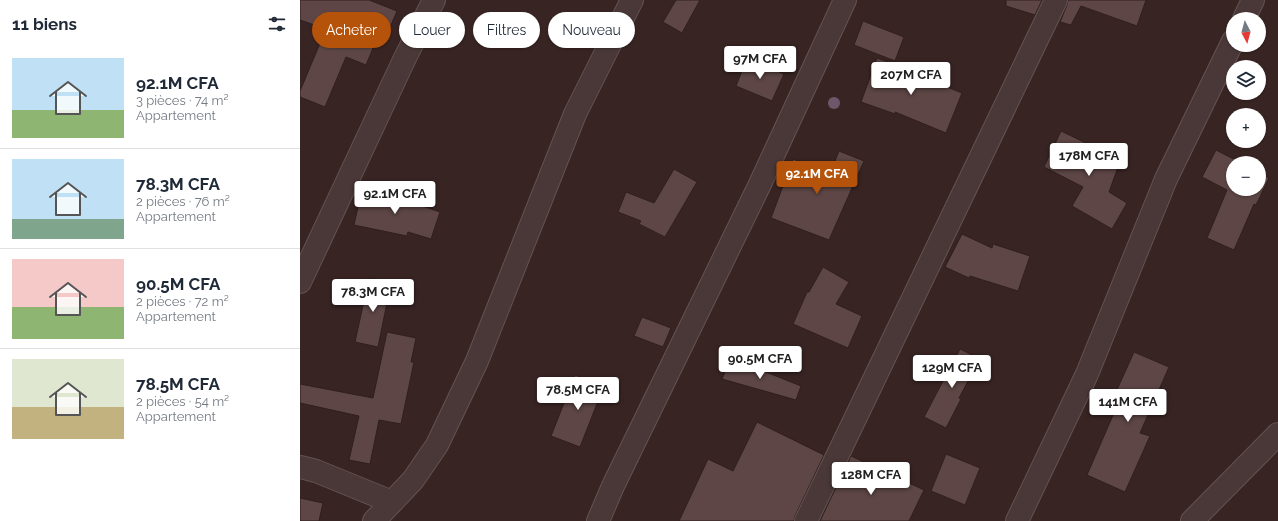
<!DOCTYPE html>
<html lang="fr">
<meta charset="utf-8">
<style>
:root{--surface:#fff;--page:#f6f6f7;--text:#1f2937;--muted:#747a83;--line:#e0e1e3;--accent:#b45309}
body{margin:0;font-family:Raleway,sans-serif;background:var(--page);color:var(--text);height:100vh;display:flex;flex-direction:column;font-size:15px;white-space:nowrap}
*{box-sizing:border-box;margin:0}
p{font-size:13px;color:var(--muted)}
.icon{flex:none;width:22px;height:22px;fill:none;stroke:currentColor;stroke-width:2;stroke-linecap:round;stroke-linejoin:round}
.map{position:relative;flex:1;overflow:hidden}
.panel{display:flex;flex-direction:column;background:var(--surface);width:300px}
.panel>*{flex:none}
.banner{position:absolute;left:12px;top:12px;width:380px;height:36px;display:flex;gap:8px}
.needle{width:26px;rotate:174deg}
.tools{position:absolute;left:926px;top:12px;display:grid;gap:8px}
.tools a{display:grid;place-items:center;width:40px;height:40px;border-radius:50%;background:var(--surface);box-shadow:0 1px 3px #0004;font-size:20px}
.price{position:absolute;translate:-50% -34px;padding:0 9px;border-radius:4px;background:#fff;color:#222;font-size:13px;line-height:26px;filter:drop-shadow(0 1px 2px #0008)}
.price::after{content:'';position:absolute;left:50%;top:24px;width:12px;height:9px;margin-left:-6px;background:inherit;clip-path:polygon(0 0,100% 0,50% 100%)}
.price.active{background:var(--accent);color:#fff}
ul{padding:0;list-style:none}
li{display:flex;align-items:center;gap:12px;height:100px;padding:0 12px}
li+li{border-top:1px solid var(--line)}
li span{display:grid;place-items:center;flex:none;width:112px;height:80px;border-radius:0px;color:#555}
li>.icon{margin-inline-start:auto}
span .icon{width:48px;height:48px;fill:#fffc;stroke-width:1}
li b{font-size:17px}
h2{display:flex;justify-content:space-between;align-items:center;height:48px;padding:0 12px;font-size:17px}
.chip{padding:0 14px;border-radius:18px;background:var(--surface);box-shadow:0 1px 3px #0004;font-size:14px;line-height:36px}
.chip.active{background:var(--accent);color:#fff}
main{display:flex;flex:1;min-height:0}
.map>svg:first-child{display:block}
.building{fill:#5d4645;stroke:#2f1f1e}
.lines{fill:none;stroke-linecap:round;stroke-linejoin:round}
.minor-casing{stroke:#635352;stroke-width:24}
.minor{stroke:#493837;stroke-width:22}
.tree{fill:#6e576a}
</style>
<main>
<section class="panel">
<h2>11 biens<svg class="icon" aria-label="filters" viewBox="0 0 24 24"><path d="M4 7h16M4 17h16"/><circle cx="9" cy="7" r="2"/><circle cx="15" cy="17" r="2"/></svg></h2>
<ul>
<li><span style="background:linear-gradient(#bfe0f5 65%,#8fb573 0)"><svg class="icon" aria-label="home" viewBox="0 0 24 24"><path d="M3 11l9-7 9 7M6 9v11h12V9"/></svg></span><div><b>92.1M CFA</b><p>3 pièces · 74 m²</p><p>Appartement</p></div></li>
<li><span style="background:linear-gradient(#bfe0f5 75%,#7fa58c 0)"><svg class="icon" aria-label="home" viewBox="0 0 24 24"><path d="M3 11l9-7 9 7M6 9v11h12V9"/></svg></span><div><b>78.3M CFA</b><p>2 pièces · 76 m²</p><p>Appartement</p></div></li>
<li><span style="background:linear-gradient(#f6c9c9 60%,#8fb573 0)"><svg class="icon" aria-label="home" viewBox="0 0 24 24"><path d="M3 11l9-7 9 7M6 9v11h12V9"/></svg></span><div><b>90.5M CFA</b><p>2 pièces · 72 m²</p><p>Appartement</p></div></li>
<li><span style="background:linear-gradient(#dfe7d0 60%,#c2b280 0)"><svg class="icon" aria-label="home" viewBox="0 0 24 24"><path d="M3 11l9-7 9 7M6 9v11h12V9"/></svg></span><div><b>78.5M CFA</b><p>2 pièces · 54 m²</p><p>Appartement</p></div></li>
</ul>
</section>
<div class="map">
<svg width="978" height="521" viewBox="0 0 978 521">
<rect width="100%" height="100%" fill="#382423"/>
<g class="building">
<polygon points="0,0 69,0 97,11 83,44 76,41 66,65 46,57 25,107 0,97 0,91 26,29 0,20"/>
<polygon points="376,0 400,0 382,33 363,22"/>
<polygon points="706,0 742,0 735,15 706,6"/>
<polygon points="768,0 846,0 837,26 781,6 771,25 760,22 767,5"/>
<polygon points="563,21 604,37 595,61 554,45"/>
<polygon points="447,58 484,74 472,101 436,86"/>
<polygon points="577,58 610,70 610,72 662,93 646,133 595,112 595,114 561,102"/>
<polygon points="761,131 788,144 822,156 809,192 827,203 812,229 772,206 783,187 744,167"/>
<polygon points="916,150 941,163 933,163 933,189 959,189 959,172 969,178 956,205 954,204 934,250 907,238 927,190 902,177"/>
<polygon points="539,151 564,161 529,240 471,218 493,159 530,173"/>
<polygon points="374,169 397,182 365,237 339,224 341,221 318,212 326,192 354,203"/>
<polygon points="62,189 114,200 114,203 140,212 131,239 108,232 107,236 54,225"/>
<polygon points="662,234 692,248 693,244 730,256 718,291 670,276 669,278 645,267"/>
<polygon points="523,267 549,282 536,304 562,316 548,348 493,324 507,292 509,292"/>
<polygon points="69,278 91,283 78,347 55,342"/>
<polygon points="342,317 371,328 363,347 334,336"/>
<polygon points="87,332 116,338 111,362 114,362 101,424 79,420 70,464 49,460 59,416 0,403 0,384 73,398"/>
<polygon points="660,349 680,359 659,398 661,399 646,428 624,417"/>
<polygon points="834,352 869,367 840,433 850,436 825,492 787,475 817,406 811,403"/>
<polygon points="431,358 501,386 496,400 422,379"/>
<polygon points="275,375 304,386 280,447 251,436"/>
<polygon points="457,422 524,455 495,516 494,521 379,521 408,459 433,471"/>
<polygon points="646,454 680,468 665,505 631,491"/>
<polygon points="551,456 624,490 609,521 520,521"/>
<polygon points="0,498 23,503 19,521 0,521"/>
</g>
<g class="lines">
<g class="minor-casing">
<g id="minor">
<polyline points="944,19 953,0"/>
<polyline points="0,282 104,60 134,0"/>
<polyline points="0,467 16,471 92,502"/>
<polyline points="74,521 113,480 137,445 177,361 275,114 332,0"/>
<polyline points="298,521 313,486 460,184 545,0"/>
<polyline points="506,521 756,0"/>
<polyline points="717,521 787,374 866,179 933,41"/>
<polyline points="892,521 978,434"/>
</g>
</g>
<use href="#minor" class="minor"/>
</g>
<circle class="tree" cx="534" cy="103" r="6"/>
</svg>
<div class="tools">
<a><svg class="needle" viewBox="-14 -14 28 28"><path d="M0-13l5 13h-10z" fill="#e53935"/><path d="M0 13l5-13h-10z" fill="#747a83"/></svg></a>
<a><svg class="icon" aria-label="layers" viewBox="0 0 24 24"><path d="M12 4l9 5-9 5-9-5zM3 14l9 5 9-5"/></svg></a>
<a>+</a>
<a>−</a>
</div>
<b class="price" style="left:460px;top:80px">97M CFA</b>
<b class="price" style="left:611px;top:96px">207M CFA</b>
<b class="price" style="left:789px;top:177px">178M CFA</b>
<b class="price active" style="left:517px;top:195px">92.1M CFA</b>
<b class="price" style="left:95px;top:215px">92.1M CFA</b>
<b class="price" style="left:73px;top:313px">78.3M CFA</b>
<b class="price" style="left:460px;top:380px">90.5M CFA</b>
<b class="price" style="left:652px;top:389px">129M CFA</b>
<b class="price" style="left:278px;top:411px">78.5M CFA</b>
<b class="price" style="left:828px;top:423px">141M CFA</b>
<b class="price" style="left:571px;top:496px">128M CFA</b>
<div class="banner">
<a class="chip active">Acheter</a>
<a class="chip">Louer</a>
<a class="chip">Filtres</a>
<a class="chip">Nouveau</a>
</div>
</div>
</main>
